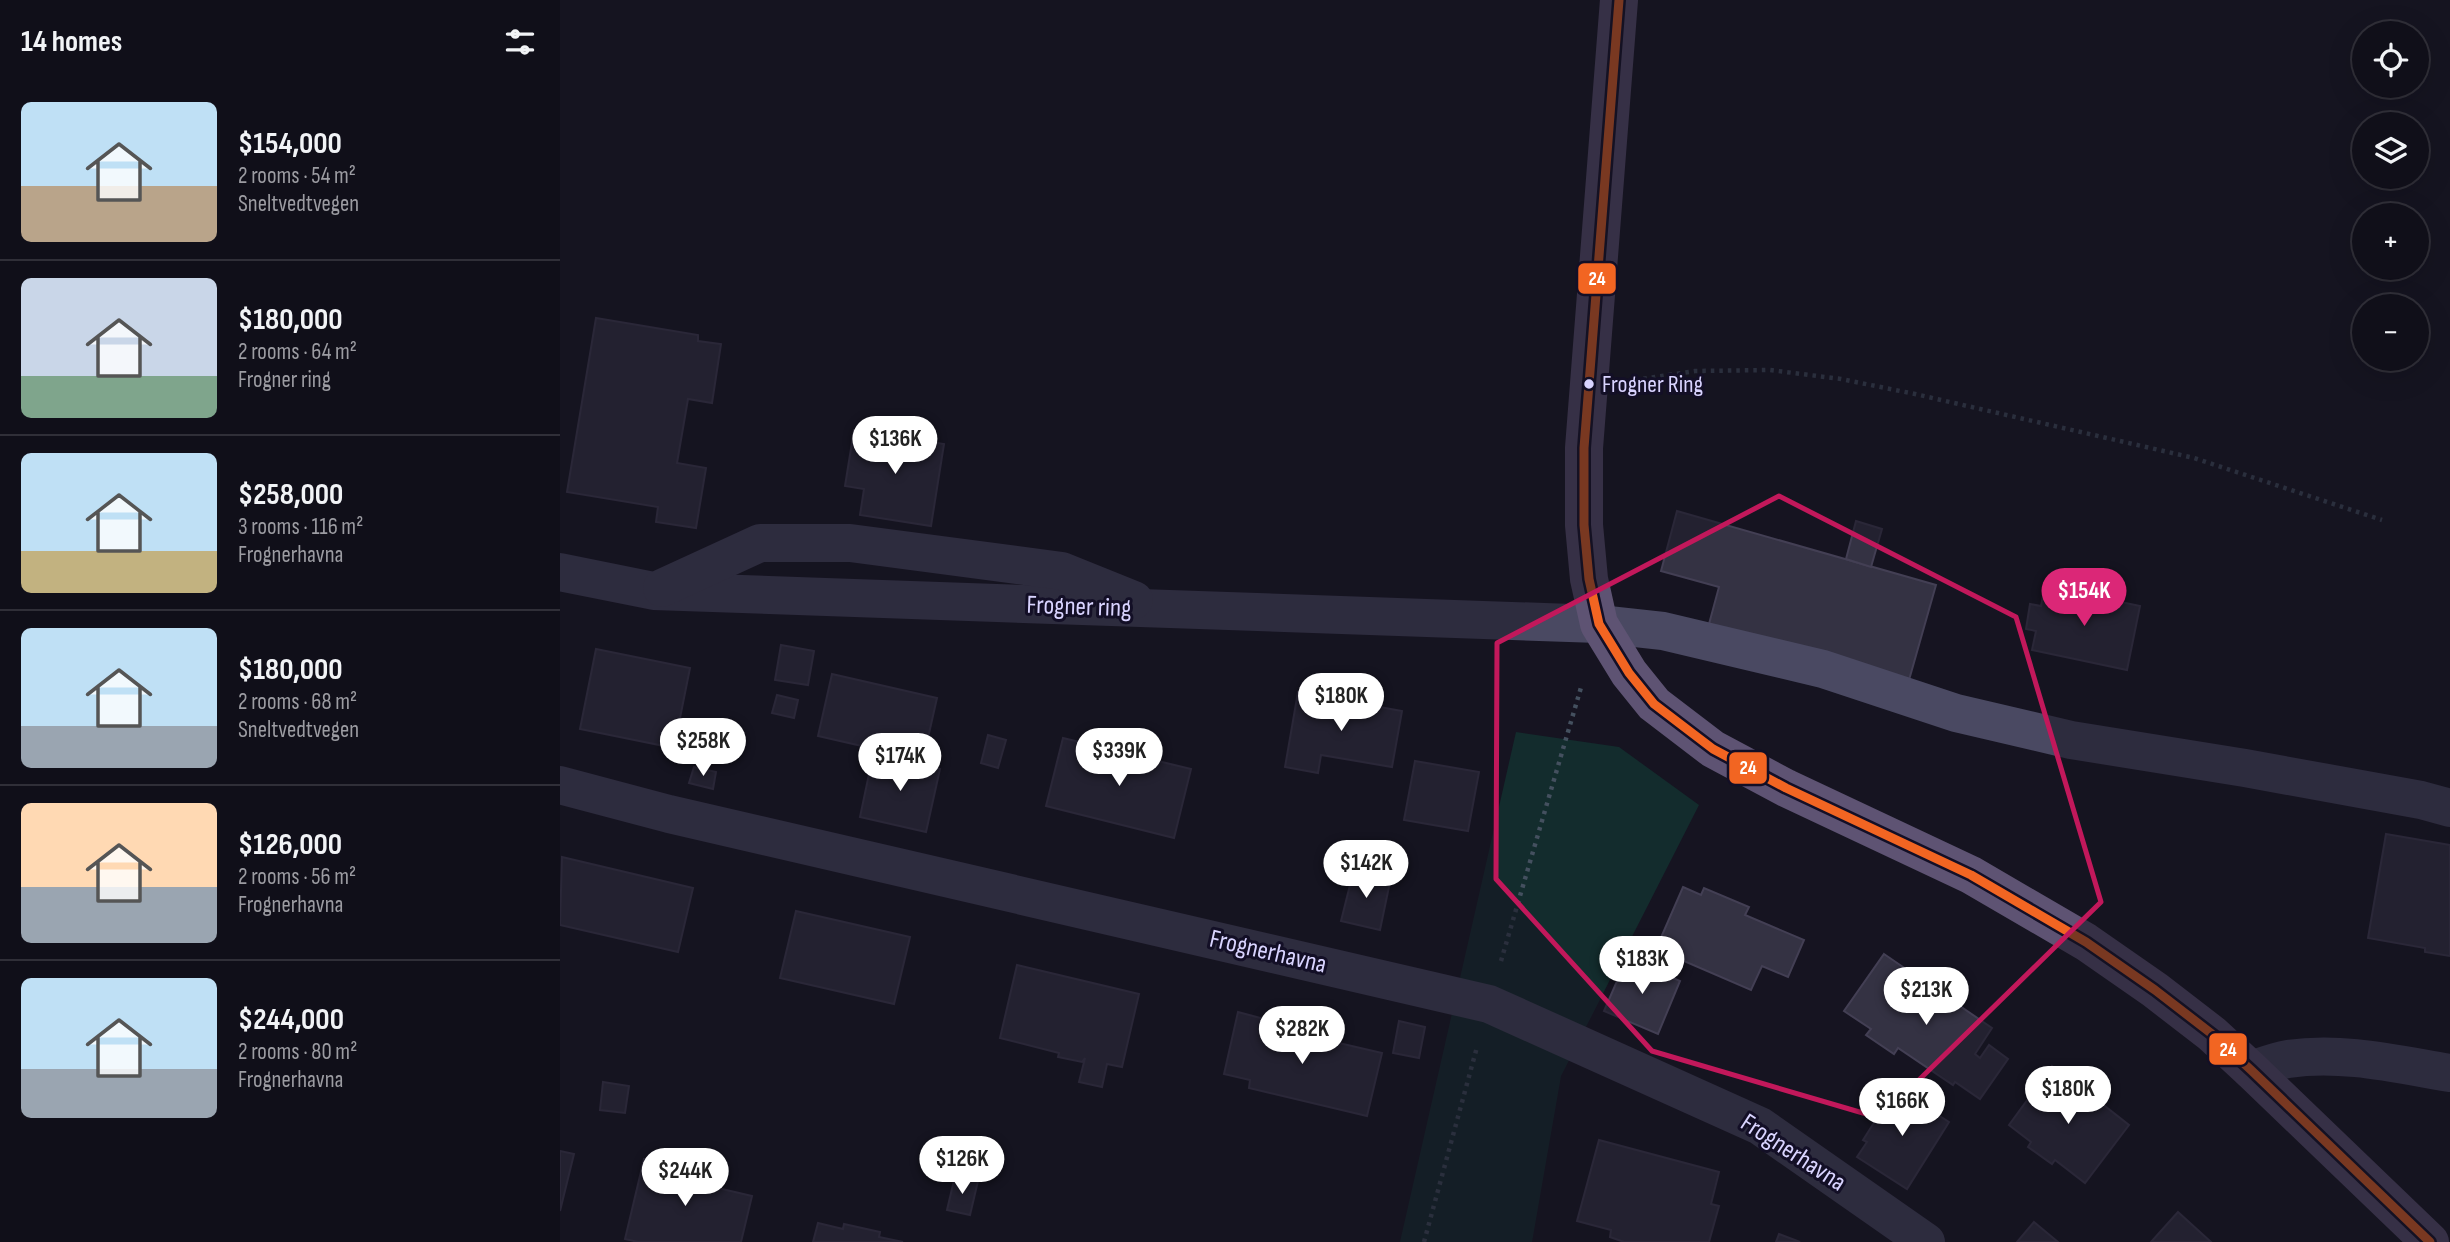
<!DOCTYPE html>
<meta charset="utf-8">
<style>
:root{--surface:#100f19;--page:#1e1d26;--text:#f1f3f6;--muted:#9c9ca2;--line:#302f38;--accent:#db2777}
body{margin:0;font-family:"Sofia Sans Condensed",sans-serif;background:var(--page);color:var(--text);height:100vh;display:flex;flex-direction:column;font-size:26px;white-space:nowrap}
*{box-sizing:border-box;margin:0}
p{font-size:23px;color:var(--muted)}
.icon{flex:none;width:38px;height:38px;fill:none;stroke:currentColor;stroke-width:2;stroke-linecap:round;stroke-linejoin:round}
.map{position:relative;flex:1;overflow:hidden}
.drawer{display:flex;flex-direction:column;background:var(--surface);width:560px}
.drawer>*{flex:none}
.buttons{position:absolute;left:1792px;top:21px;display:grid;gap:14px}
.buttons a{display:grid;place-items:center;width:77px;height:77px;border-radius:50%;background:var(--surface);box-shadow:0 7px 28px #0002,0 0 0 2px var(--line);font-size:35px}
.price{position:absolute;translate:-50% -60px;padding:0 16px;border-radius:24px;background:#fff;color:#222;font-size:23px;line-height:46px;filter:drop-shadow(0 2px 4px #0008)}
.price::after{content:'';position:absolute;left:50%;top:42px;width:21px;height:16px;margin-left:-10px;background:inherit;clip-path:polygon(0 0,100% 0,50% 100%)}
.price.on{background:var(--accent);color:#fff}
ul{padding:0;list-style:none}
li{display:flex;align-items:center;gap:21px;height:175px;padding:0 21px}
li+li{border-top:2px solid var(--line)}
li span{display:grid;place-items:center;flex:none;width:196px;height:140px;border-radius:10px;color:#555}
li>.icon{margin-inline-start:auto}
span .icon{width:84px;height:84px;fill:#fffc;stroke-width:1}
li b{font-size:30px}
h2{display:flex;justify-content:space-between;align-items:center;height:84px;padding:0 21px;font-size:30px}
main{display:flex;flex:1;min-height:0}
.map>svg:first-child{display:block}
.green{fill:#132c2d}
.building{fill:#343243;stroke:#433f54;stroke-width:2}
.lines{fill:none;stroke-linecap:round;stroke-linejoin:round}
.path{stroke:#44505f;stroke-width:4.5;stroke-dasharray:3.5 5;stroke-linecap:butt}
.minor{stroke:#4a4962;stroke-width:38}
.major{stroke:#5e5373;stroke-width:38}
.bus-1-casing{stroke:#130f26;stroke-width:14}
.bus-1{stroke:#f26522;stroke-width:9}
.marked{fill:none;stroke:#c2185b;stroke-width:5;stroke-linejoin:round}
.bus-dot{fill:#d9d4ff;stroke:#130f26;stroke-width:2.5}
.labels{text-anchor:middle;dominant-baseline:central;stroke-width:6;stroke-linejoin:round;paint-order:stroke}
.bus-label{font-size:24px;fill:#d9d4ff;stroke:#130f26;text-anchor:start}
.street-label{font-size:26px;fill:#d9d4ff;stroke:#130f26}
.line-badge{stroke:#130f26;stroke-width:2.5}
.badge-label{font-size:19px;text-anchor:middle;font-weight:bold;fill:#fff}
</style>
<main>
<section class="drawer">
<h2>14 homes<svg class="icon" aria-label="filters" viewBox="0 0 24 24"><path d="M4 7h16M4 17h16"/><circle cx="9" cy="7" r="2"/><circle cx="15" cy="17" r="2"/></svg></h2>
<ul>
<li><span style="background:linear-gradient(#bfe0f5 60%,#b9a48a 0)"><svg class="icon" aria-label="home" viewBox="0 0 24 24"><path d="M3 11l9-7 9 7M6 9v11h12V9"/></svg></span><div><b>$154,000</b><p>2 rooms · 54 m²</p><p>Sneltvedtvegen</p></div></li>
<li><span style="background:linear-gradient(#c9d6e8 70%,#7fa58c 0)"><svg class="icon" aria-label="home" viewBox="0 0 24 24"><path d="M3 11l9-7 9 7M6 9v11h12V9"/></svg></span><div><b>$180,000</b><p>2 rooms · 64 m²</p><p>Frogner ring</p></div></li>
<li><span style="background:linear-gradient(#bfe0f5 70%,#c2b280 0)"><svg class="icon" aria-label="home" viewBox="0 0 24 24"><path d="M3 11l9-7 9 7M6 9v11h12V9"/></svg></span><div><b>$258,000</b><p>3 rooms · 116 m²</p><p>Frognerhavna</p></div></li>
<li><span style="background:linear-gradient(#bfe0f5 70%,#9aa5b1 0)"><svg class="icon" aria-label="home" viewBox="0 0 24 24"><path d="M3 11l9-7 9 7M6 9v11h12V9"/></svg></span><div><b>$180,000</b><p>2 rooms · 68 m²</p><p>Sneltvedtvegen</p></div></li>
<li><span style="background:linear-gradient(#ffd9b3 60%,#9aa5b1 0)"><svg class="icon" aria-label="home" viewBox="0 0 24 24"><path d="M3 11l9-7 9 7M6 9v11h12V9"/></svg></span><div><b>$126,000</b><p>2 rooms · 56 m²</p><p>Frognerhavna</p></div></li>
<li><span style="background:linear-gradient(#bfe0f5 65%,#9aa5b1 0)"><svg class="icon" aria-label="home" viewBox="0 0 24 24"><path d="M3 11l9-7 9 7M6 9v11h12V9"/></svg></span><div><b>$244,000</b><p>2 rooms · 80 m²</p><p>Frognerhavna</p></div></li>
</ul>
</section>
<div class="map">
<svg width="1890" height="1242" viewBox="0 0 1890 1242">
<rect width="100%" height="100%" fill="#161421"/>
<polygon class="green" points="956,732 1059,747 1139,805 1001,1076 972,1242 840,1242"/>
<g class="building">
<polygon points="36,318 138,335 138,341 161,344 152,403 128,399 117,463 146,468 136,528 96,522 98,507 7,492"/>
<polygon points="294,430 384,444 371,526 300,515 304,489 285,486"/>
<polygon points="1117,511 1376,585 1349,680 1149,624 1159,587 1101,571"/>
<polygon points="1296,521 1322,529 1311,567 1286,559"/>
<polygon points="1485,586 1580,606 1567,670 1472,650 1476,631 1466,629 1470,604 1481,606"/>
<polygon points="221,645 254,651 248,685 215,680"/>
<polygon points="36,649 130,668 114,748 20,729"/>
<polygon points="272,674 377,698 363,760 258,736"/>
<polygon points="738,692 842,711 832,767 761,755 758,773 725,767"/>
<polygon points="217,695 238,700 234,718 212,713"/>
<polygon points="428,735 446,740 438,768 421,763"/>
<polygon points="503,738 631,769 614,838 486,806"/>
<polygon points="313,755 380,769 366,832 300,817"/>
<polygon points="855,761 919,772 908,831 844,820"/>
<polygon points="134,767 156,772 153,789 129,783"/>
<polygon points="1826,834 1890,845 1890,956 1865,952 1865,948 1808,938"/>
<polygon points="2,857 133,888 118,952 0,925"/>
<polygon points="794,869 831,877 820,930 781,921"/>
<polygon points="1123,887 1141,895 1144,888 1189,907 1185,915 1244,940 1228,977 1202,966 1191,990 1096,949"/>
<polygon points="236,911 350,937 334,1004 220,978"/>
<polygon points="1324,954 1432,1028 1415,1054 1420,1058 1429,1045 1448,1059 1420,1099 1395,1082 1393,1085 1338,1048 1334,1054 1306,1035 1311,1029 1284,1011"/>
<polygon points="1067,958 1120,981 1098,1034 1044,1011"/>
<polygon points="457,965 579,994 562,1067 547,1064 542,1087 519,1082 525,1058 522,1062 498,1057 499,1053 440,1038"/>
<polygon points="678,1012 708,1020 706,1026 822,1053 807,1116 689,1088 690,1080 664,1074"/>
<polygon points="839,1021 865,1027 859,1058 833,1053"/>
<polygon points="1492,1066 1519,1086 1516,1091 1538,1107 1541,1103 1569,1125 1525,1183 1495,1160 1492,1164 1468,1147 1471,1142 1449,1125"/>
<polygon points="43,1082 69,1086 65,1113 40,1110"/>
<polygon points="1336,1088 1389,1122 1347,1189 1297,1157 1307,1142 1303,1140"/>
<polygon points="1039,1140 1159,1172 1151,1204 1159,1206 1149,1242 1064,1242 1050,1237 1051,1230 1017,1221"/>
<polygon points="0,1151 14,1154 0,1211"/>
<polygon points="84,1159 147,1174 145,1185 192,1196 181,1242 78,1242 65,1239"/>
<polygon points="395,1176 418,1181 410,1215 387,1210"/>
<polygon points="1618,1212 1651,1242 1591,1242"/>
<polygon points="1474,1222 1498,1242 1457,1242"/>
<polygon points="258,1223 283,1229 284,1224 320,1232 319,1237 343,1242 253,1242"/>
<polygon points="1219,1234 1240,1242 1216,1242"/>
</g>
<g class="lines">
<g class="path">
<polyline points="1075,380 1135,371 1210,370 1281,379 1355,394 1634,458 1822,520"/>
<polyline points="941,961 1022,684"/>
<polyline points="864,1242 917,1047"/>
</g>
<g class="minor">
<polyline points="0,572 94,591 1039,624 1103,631 1263,669 1396,713 1511,740 1685,768 1861,800 1890,808"/>
<polyline points="102,588 200,543 290,543 502,571 574,600"/>
<polyline points="0,785 109,814 929,1004 1200,1126 1366,1242"/>
<path d="M1691,1070c12,-4 25,-9 37,-11 54,-8 108,5 162,14"/>
</g>
<polyline class="major" points="1059,0 1024,448 1024,525 1029,579 1039,624 1069,673 1094,704 1153,749 1226,788 1411,875 1526,942 1595,990 1652,1034 1691,1070 1870,1242"/>
<g class="bus-1-casing">
<polyline id="bus-1" points="1059,0 1024,448 1024,525 1029,579 1039,624 1069,673 1094,704 1153,749 1226,788 1411,875 1526,942 1595,990 1652,1034 1691,1070 1870,1242"/>
</g>
<use href="#bus-1" class="bus-1"/>
</g>
<path d="M0 0H1890V1242H0ZM1219,496l237,121 85,285 -221,216 -228,-67 -156,-172 1,-236z" fill="#161421" fill-opacity=".55" fill-rule="evenodd"/>
<path class="marked" d="M1219,496l237,121 85,285 -221,216 -228,-67 -156,-172 1,-236z"/>
<circle class="bus-dot" cx="1029" cy="384" r="6"/>
<g class="labels">
<g class="bus-label">
<text x="1042" y="384">Frogner Ring</text>
</g>
<g class="street-label">
<text transform="translate(519 607) rotate(2)">Frogner ring</text>
<text transform="translate(708 952) rotate(13)">Frognerhavna</text>
<text transform="translate(1233 1153) rotate(33)">Frognerhavna</text>
</g>
</g>
<g class="line-badge">
<rect x="1017" y="262" width="40" height="33" rx="7" fill="#f26522"/>
<rect x="1168" y="751" width="40" height="34" rx="7" fill="#f26522"/>
<rect x="1648" y="1032" width="40" height="34" rx="7" fill="#f26522"/>
</g>
<g class="badge-label">
<text x="1037" y="285">24</text>
<text x="1188" y="774">24</text>
<text x="1668" y="1056">24</text>
</g>
</svg>
<div class="buttons">
<a><svg class="icon" aria-label="locate" viewBox="0 0 24 24"><circle cx="12" cy="12" r="6"/><path d="M12 2v4M12 18v4M2 12h4M18 12h4"/></svg></a>
<a><svg class="icon" aria-label="layers" viewBox="0 0 24 24"><path d="M12 4l9 5-9 5-9-5zM3 14l9 5 9-5"/></svg></a>
<a>+</a>
<a>−</a>
</div>
<b class="price" style="left:335px;top:476px">$136K</b>
<b class="price on" style="left:1524px;top:628px">$154K</b>
<b class="price" style="left:781px;top:733px">$180K</b>
<b class="price" style="left:143px;top:778px">$258K</b>
<b class="price" style="left:559px;top:788px">$339K</b>
<b class="price" style="left:340px;top:793px">$174K</b>
<b class="price" style="left:806px;top:900px">$142K</b>
<b class="price" style="left:1082px;top:996px">$183K</b>
<b class="price" style="left:1366px;top:1027px">$213K</b>
<b class="price" style="left:742px;top:1066px">$282K</b>
<b class="price" style="left:1508px;top:1126px">$180K</b>
<b class="price" style="left:1342px;top:1138px">$166K</b>
<b class="price" style="left:402px;top:1196px">$126K</b>
<b class="price" style="left:125px;top:1208px">$244K</b>
</div>
</main>
